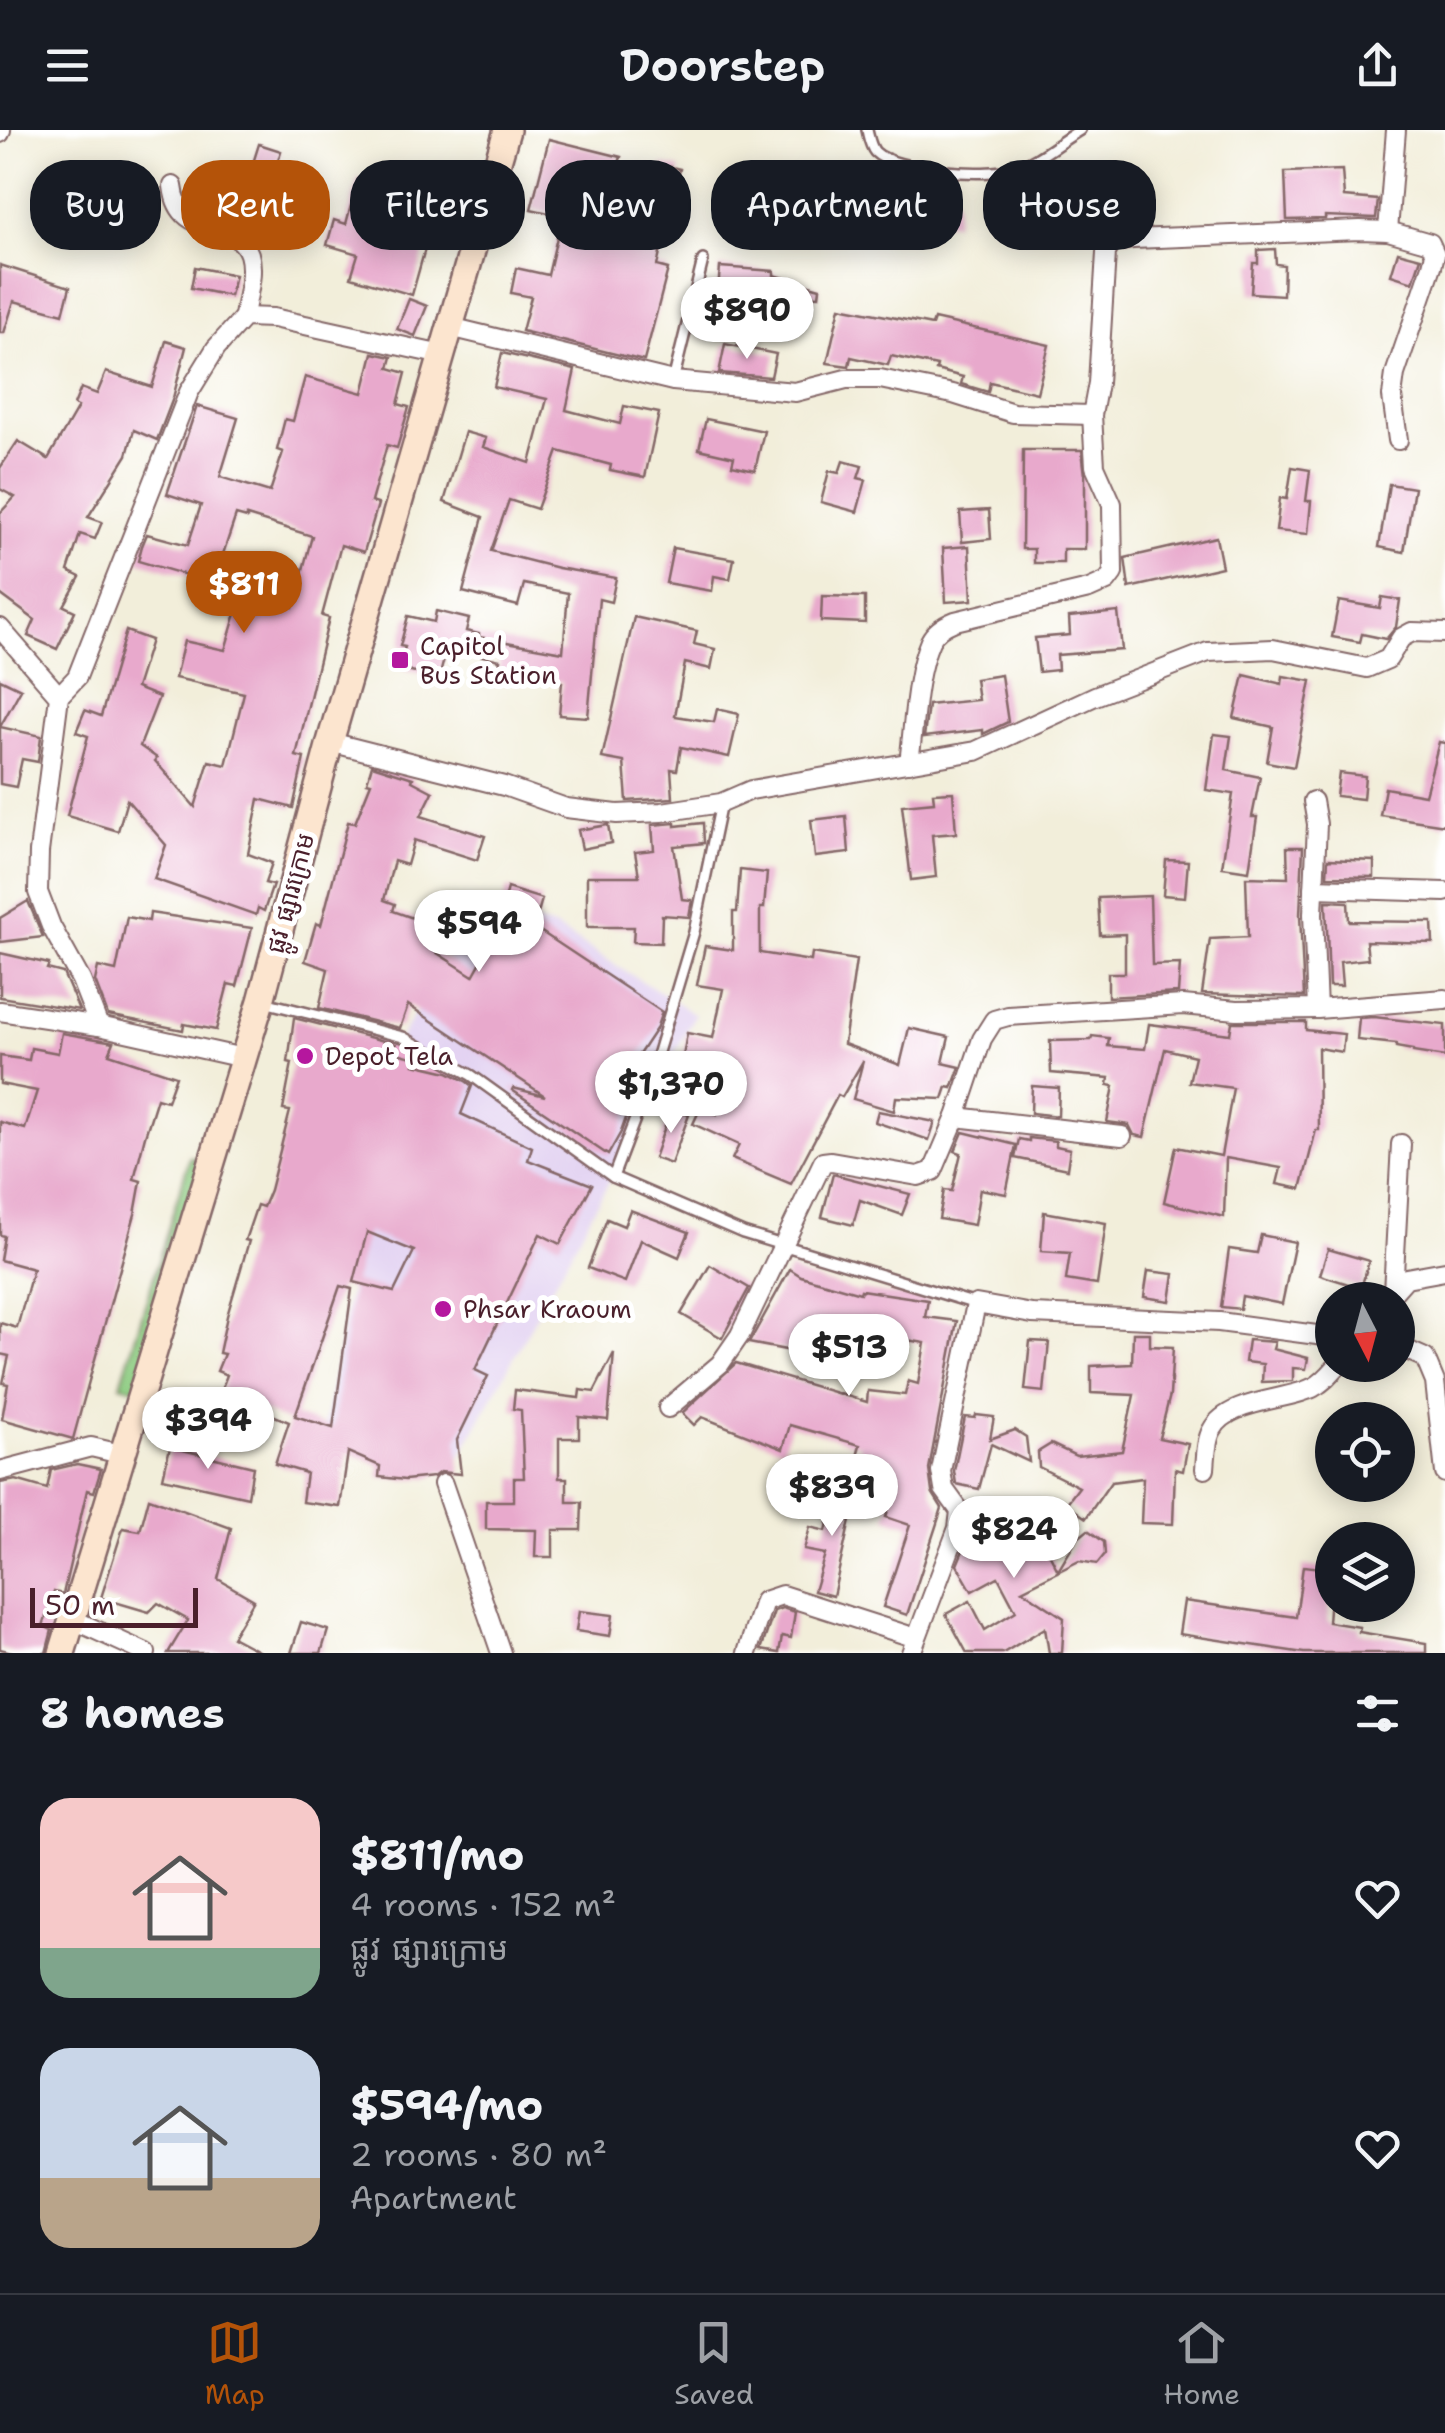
<!DOCTYPE html>
<meta charset="utf-8">
<style>
:root{--surface:#171b24;--page:#242831;--text:#f1f3f6;--muted:#9ea1a6;--line:#363941;--accent:#b45309}
body{margin:0;font-family:"Shantell Sans","Noto Sans Khmer",sans-serif;background:var(--page);color:var(--text);height:100vh;display:flex;flex-direction:column;font-size:38px;white-space:nowrap}
*{box-sizing:border-box;margin:0}
p{font-size:32px;color:var(--muted)}
.icon{flex:none;width:55px;height:55px;fill:none;stroke:currentColor;stroke-width:2;stroke-linecap:round;stroke-linejoin:round}
.map{position:relative;height:1523px;overflow:hidden}
.details{display:flex;flex-direction:column;background:var(--surface);flex:1}
.details>*{flex:none}
.top-card{position:absolute;left:30px;top:30px;width:1385px;height:90px;display:flex;gap:20px}
.needle{width:65px;rotate:174deg}
.fabs{position:absolute;left:1315px;top:1152px;display:grid;gap:20px}
.fabs a{display:grid;place-items:center;width:100px;height:100px;border-radius:50%;background:var(--surface);box-shadow:0 5px 25px #0003;font-size:50px}
.scale{position:absolute;left:30px;bottom:25px;width:168px;box-sizing:border-box;padding-left:10px;border:5px solid #4a1f2b;border-top:0;font-size:28px;line-height:35px;white-space:nowrap;color:#4a1f2b;-webkit-text-stroke:8px #fff;paint-order:stroke}
.price{position:absolute;translate:-50% -85px;padding:0 22px;border-radius:35px;background:#fff;color:#222;font-size:32px;line-height:65px;filter:drop-shadow(0 2px 5px #0008)}
.price::after{content:'';position:absolute;left:50%;top:60px;width:30px;height:22px;margin-left:-15px;background:inherit;clip-path:polygon(0 0,100% 0,50% 100%)}
.price.on{background:var(--accent);color:#fff}
ul{padding:0;list-style:none}
li{display:flex;align-items:center;gap:30px;height:250px;padding:0 40px}
li span{display:grid;place-items:center;flex:none;width:280px;height:200px;border-radius:30px;color:#555}
li>.icon{margin-inline-start:auto}
span .icon{width:120px;height:120px;fill:#fffc;stroke-width:1}
li b{font-size:42px}
h2{display:flex;justify-content:space-between;align-items:center;height:120px;padding:0 40px;font-size:42px}
.pill{padding:0 35px;border-radius:40px;background:var(--surface);box-shadow:0 5px 25px #0003;font-size:35px;line-height:90px}
.pill.on{background:var(--accent);color:#fff}
header{display:flex;justify-content:space-between;align-items:center;height:130px;padding:0 40px;background:var(--surface);font-size:45px;font-weight:600}
.tabs{display:flex;justify-content:space-around;align-items:center;height:140px;border-top:2px solid var(--line);background:var(--surface);font-size:28px;color:var(--muted)}
.tabs a{display:grid;justify-items:center;gap:5px}
.tabs .on{color:var(--accent)}
.map>svg:first-child{display:block}
.built{fill:#e3d3f2}
.green{fill:#8ecc82;stroke:#6c7656;stroke-width:2.5}
.building{fill:#e8a9cc;fill-rule:evenodd}
.lines{fill:none;stroke-linecap:round;stroke-linejoin:round}
.service-casing{stroke:#856768;stroke-width:14}
.minor-casing{stroke:#856768;stroke-width:22}
.secondary-casing{stroke:#856768;stroke-width:30}
.service{stroke:#fff;stroke-width:9}
.minor{stroke:#fff;stroke-width:18}
.secondary{stroke:#fce5cf;stroke-width:25}
.poi-dot{fill:#b5179e;stroke:#fff;stroke-width:4}
.labels{text-anchor:middle;dominant-baseline:central;stroke-width:10;stroke-linejoin:round;paint-order:stroke}
.poi-label{font-size:25px;fill:#4a1f2b;stroke:#fff;text-anchor:start}
.street-label{font-size:25px;fill:#4a1f2b;stroke:#fff}
</style>
<header><svg class="icon" aria-label="menu" viewBox="0 0 24 24"><path d="M4 6h16M4 12h16M4 18h16"/></svg>Doorstep<svg class="icon" aria-label="share" viewBox="0 0 24 24"><path d="M12 15V3M7 8l5-5 5 5M5 13v7h14v-7"/></svg></header>
<div class="map">
<svg width="1445" height="1523" viewBox="0 0 1445 1523">
<rect width="100%" height="100%" fill="#fff"/>
<filter id="ink" filterUnits="userSpaceOnUse"><feTurbulence type="fractalNoise" baseFrequency=".01" numOctaves="2"/><feDisplacementMap in="SourceGraphic" scale="20" xChannelSelector="R" yChannelSelector="G"/><feConvolveMatrix kernelMatrix="1 2 1 2 8 2 1 2 1" color-interpolation-filters="sRGB"/></filter>
<filter id="wash" filterUnits="userSpaceOnUse"><feTurbulence type="fractalNoise" baseFrequency=".0048" numOctaves="4" result="noise"/><feDisplacementMap in="SourceGraphic" scale="40" xChannelSelector="R" yChannelSelector="G"/><feGaussianBlur stdDeviation="2.25" result="paint"/><feColorMatrix in="noise" values="0 0 0 0 0 0 0 0 0 0 0 0 0 0 0 0 0 1.4 0 .05"/><feComposite in="paint" operator="in"/></filter>
<g filter="url(#wash)">
<rect width="100%" height="100%" fill="#f2eeda"/>
<polygon class="built" points="478,779 554,797 695,884 611,1048 455,1336 321,1310 398,911"/>
<polygon class="green" points="190,1027 207,1032 139,1260 121,1255"/>
<g id="blocks">
<g class="building">
<polygon points="549,9 621,27 619,33 640,39 662,40 663,35 680,39 657,136 668,139 644,231 522,201 531,167 511,163 516,138 548,145 562,86 531,79"/>
<polygon points="259,14 281,21 265,73 238,65 243,48 248,49"/>
<polygon points="1342,40 1344,67 1378,70 1376,88 1325,86 1325,89 1287,90 1285,42"/>
<polygon points="358,49 445,70 435,110 428,108 412,165 351,147 358,124 327,115 334,90 346,94"/>
<polygon points="882,49 941,60 940,68 957,70 955,93 881,82 881,77 867,75 871,51 882,52"/>
<polygon points="268,65 290,70 283,98 261,92"/>
<polygon points="789,73 814,76 811,101 786,98"/>
<polygon points="1275,119 1276,134 1284,135 1283,165 1251,163 1253,133 1258,133 1258,120"/>
<polygon points="1398,122 1421,128 1413,152 1391,145"/>
<polygon points="0,135 70,157 63,184 14,171 4,203 0,203"/>
<polygon points="195,137 235,145 230,166 191,158"/>
<polygon points="720,137 774,141 774,145 820,158 819,166 718,160"/>
<polygon points="409,169 427,176 415,206 397,199"/>
<polygon points="840,177 932,195 934,189 1049,215 1037,263 990,252 988,262 961,254 963,247 936,240 937,236 891,226 888,235 851,227 849,236 827,233"/>
<polygon points="166,211 186,217 173,268 157,310 134,300 127,325 88,387 102,392 95,409 80,404 68,441 80,447 64,476 75,481 57,519 28,506 35,490 0,464 0,383 15,367 0,359 0,338 18,311 48,329 78,277 74,275 81,258 97,264 106,242 152,257"/>
<polygon points="725,214 776,224 771,247 719,243"/>
<polygon points="373,223 392,227 389,238 406,243 398,274 409,277 397,318 387,315 371,372 378,374 364,422 341,415 322,486 329,488 296,626 304,628 293,678 259,669 248,724 272,733 265,753 273,755 264,781 258,778 256,785 154,749 166,715 127,670 118,701 67,686 88,606 76,602 85,580 101,586 126,501 151,510 136,558 159,567 140,616 157,628 155,631 195,677 209,631 226,635 244,563 175,548 184,511 225,520 242,463 293,477 312,406 247,386 247,388 236,385 221,430 244,435 236,470 201,462 204,450 138,431 142,416 147,404 188,415 201,375 167,364 197,276 238,288 220,347 270,362 283,322 277,320 285,289 293,291 305,247 363,263"/>
<polygon points="502,223 575,240 566,280 620,294 624,276 659,283 645,347 610,340 611,335 558,321 537,379 509,370 491,421 558,438 616,448 611,472 599,469 588,587 559,585 562,552 498,541 500,530 447,518 439,548 399,538 405,517 400,516 408,486 434,492 436,481 469,489 466,501 479,504 479,507 563,522 568,463 524,454 518,476 463,462 483,387 444,372 465,302 486,308 483,317 530,333 547,269 494,257"/>
<polygon points="706,289 764,301 755,340 732,335 734,327 699,319"/>
<polygon points="1023,320 1082,320 1085,345 1085,419 1063,419 1063,433 1034,433 1034,419 1022,419"/>
<polygon points="843,331 862,336 858,348 866,350 857,382 821,372 829,341 839,343"/>
<polygon points="1292,337 1310,340 1306,371 1311,371 1308,404 1276,401 1280,368 1287,369"/>
<polygon points="1389,354 1414,358 1404,422 1379,417"/>
<polygon points="989,380 991,409 962,412 960,382"/>
<polygon points="1216,407 1222,437 1129,458 1125,428"/>
<polygon points="969,416 972,470 946,472 943,418"/>
<polygon points="673,418 734,429 730,449 714,446 712,461 666,453"/>
<polygon points="822,466 865,467 865,493 821,491"/>
<polygon points="1382,467 1400,470 1396,497 1386,509 1362,504 1360,512 1332,507 1339,471 1380,478"/>
<polygon points="1118,482 1122,520 1057,525 1058,540 1039,542 1035,508 1070,505 1069,487"/>
<polygon points="634,487 697,501 694,514 715,519 711,539 685,533 675,586 714,592 717,579 739,584 729,627 681,617 677,640 671,639 673,668 627,671 624,632 602,628"/>
<polygon points="1001,545 1008,592 983,604 983,600 924,607 928,575 978,570 975,549"/>
<polygon points="1244,545 1282,554 1283,546 1311,551 1294,637 1267,632 1273,597 1234,588"/>
<polygon points="0,549 21,559 0,597 41,606 38,632 22,629 16,657 0,654"/>
<polygon points="1214,604 1231,606 1226,640 1260,647 1252,687 1257,687 1249,741 1222,737 1233,664 1206,660"/>
<polygon points="1439,612 1445,613 1445,695 1380,685 1385,658 1425,665"/>
<polygon points="372,635 413,648 412,651 433,662 421,686 485,706 477,730 414,710 407,735 394,731 384,770 395,774 393,781 433,795 426,814 435,817 434,821 473,846 492,812 507,758 542,769 534,797 662,882 656,899 638,926 648,927 621,1002 608,1025 512,960 513,958 545,966 408,875 400,898 319,878 328,839 305,831 316,793 321,795 348,692 355,693 371,653 367,652"/>
<polygon points="1339,643 1365,646 1363,669 1336,666"/>
<polygon points="953,662 956,703 932,705 936,747 911,750 902,675 934,672 933,663"/>
<polygon points="846,686 849,723 815,727 811,690"/>
<polygon points="675,693 675,696 703,693 704,713 674,716 682,769 692,770 689,787 662,785 661,813 633,812 634,797 587,797 587,746 639,746 635,722 654,720 652,695"/>
<polygon points="608,695 611,713 582,719 578,700"/>
<polygon points="1287,717 1303,717 1300,785 1304,867 1202,864 1210,809 1248,807 1246,747 1288,748"/>
<polygon points="1328,729 1374,731 1374,747 1327,746"/>
<polygon points="1166,730 1188,731 1185,767 1163,765"/>
<polygon points="740,740 767,743 764,778 760,778 760,823 811,831 812,823 856,830 844,914 900,935 909,898 949,907 943,933 960,937 952,958 947,957 943,969 896,967 894,981 853,969 863,931 842,967 838,965 791,1054 732,1029 739,1015 693,994 701,977 717,984 739,938 683,927 687,903 713,908 723,859 697,855 705,816 733,820 733,782 737,782"/>
<polygon points="1150,766 1152,835 1180,834 1178,863 1108,867 1108,843 1125,843 1125,804 1100,805 1098,768"/>
<polygon points="28,771 43,807 0,812 0,788"/>
<polygon points="1326,771 1348,772 1349,791 1432,792 1433,813 1366,811 1368,829 1340,832 1342,856 1329,856"/>
<polygon points="150,783 252,798 237,856 228,854 216,900 184,894 183,900 108,885 95,851 98,837 116,841 127,787 149,791"/>
<polygon points="0,823 49,834 47,839 63,843 79,880 0,867"/>
<polygon points="1374,887 1445,895 1445,927 1413,922 1413,920 1396,917 1396,914 1357,910 1359,888"/>
<path d="M294,888l102,26 -3,8 23,6 -2,6 34,8 19,10 5,4 -11,28 71,33 -4,13 64,25 -32,59 -20,-10 -65,136 13,6 -31,64 4,34 -21,-2 -7,5 -28,3 -26,-3 1,-11 -32,-14 -8,55 -38,-5 4,-29 -31,-9 14,-42 -69,-29 7,-18 -10,-4 7,-17 -5,-1 8,-37 22,-75 -4,-1 12,-35 6,2 7,-17 20,-79 -7,-1 9,-47 -4,-1zM367,1102l47,19 -20,41 -40,-10zM340,1156l12,3 -19,139 -38,-12z"/>
<polygon points="1232,892 1306,892 1306,900 1344,904 1342,922 1318,918 1319,1000 1316,1000 1301,1059 1277,1054 1281,1038 1226,1028 1224,1087 1164,1072 1176,1017 1221,1026 1233,958 1189,952 1195,926 1165,919 1144,1007 1134,1005 1129,995 1107,992 1114,956 1108,955 1109,948 1051,943 1050,911 1091,910 1092,906 1109,908 1108,916 1145,919 1149,894 1230,904"/>
<polygon points="62,903 114,912 109,924 176,946 167,971 157,968 145,1006 134,1049 141,1051 135,1084 73,1309 2,1289 8,1254 3,1253 9,1226 0,1224 0,1193 17,1198 33,1139 0,1130 4,1106 0,1105 0,992 25,999 37,961 0,954 0,926 29,930 31,918 58,923"/>
<polygon points="1032,956 1059,958 1058,986 1031,983"/>
<polygon points="671,979 689,985 671,1034 654,1028"/>
<polygon points="878,981 935,992 929,1010 875,992"/>
<polygon points="963,1002 1016,1015 1006,1064 980,1059 974,1095 939,1089 944,1060 952,1061 961,1023 955,1021"/>
<polygon points="1029,1008 1056,1011 1056,1016 1070,1019 1067,1039 1015,1028 1019,1009 1029,1011"/>
<polygon points="833,1044 910,1064 902,1085 860,1070 853,1095 822,1087"/>
<polygon points="630,1080 689,1102 679,1127 641,1110 625,1152 588,1138 607,1089 624,1096"/>
<polygon points="1044,1082 1106,1093 1097,1155 1066,1150 1070,1123 1041,1121"/>
<polygon points="1261,1105 1295,1112 1282,1174 1242,1166 1240,1179 1221,1177 1229,1119 1257,1123"/>
<polygon points="1328,1119 1369,1131 1361,1158 1320,1145"/>
<polygon points="710,1135 749,1158 722,1208 681,1184"/>
<polygon points="790,1139 801,1146 860,1163 861,1160 928,1170 925,1187 957,1191 929,1339 932,1362 942,1378 907,1485 883,1477 910,1395 886,1387 898,1348 854,1338 860,1315 790,1295 783,1319 702,1287 694,1295 682,1283 736,1233 867,1272 868,1261 905,1265 908,1251 918,1254 925,1213 865,1203 859,1234 749,1213"/>
<polygon points="1148,1141 1174,1144 1170,1171 1144,1167"/>
<polygon points="1133,1203 1150,1203 1150,1216 1173,1217 1170,1265 1159,1308 1188,1314 1183,1341 1175,1339 1173,1394 1141,1393 1143,1348 1111,1352 1086,1388 1066,1374 1079,1357 1039,1337 1038,1322 1051,1314 1076,1326 1122,1321 1134,1265 1091,1263 1091,1236 1132,1234"/>
<polygon points="1248,1210 1275,1212 1273,1219 1308,1228 1306,1239 1293,1238 1293,1251 1262,1252 1263,1234 1245,1232"/>
<polygon points="1030,1211 1049,1212 1044,1262 1025,1260"/>
<polygon points="614,1223 608,1290 579,1287 579,1308 559,1308 559,1348 567,1348 567,1372 582,1372 581,1400 553,1400 553,1427 535,1427 536,1400 486,1399 486,1371 514,1371 514,1348 524,1348 521,1280 513,1279 515,1260 579,1268 580,1260 594,1262"/>
<polygon points="976,1285 994,1287 990,1309 1015,1300 1026,1307 1029,1332 991,1314 979,1359 956,1354 954,1341 965,1287 975,1288"/>
<polygon points="170,1317 253,1337 248,1367 163,1348"/>
<polygon points="77,1334 101,1339 94,1362 87,1360 63,1464 54,1462 43,1496 52,1500 46,1523 16,1523 0,1519 0,1353 16,1350 47,1359 51,1340"/>
<polygon points="837,1355 857,1360 833,1466 814,1461 825,1424 804,1420 810,1397 826,1401"/>
<polygon points="149,1368 231,1398 218,1449 254,1470 232,1507 262,1523 168,1523 188,1490 158,1473 149,1482 101,1468 123,1398 140,1401"/>
<polygon points="1023,1371 1058,1441 1077,1409 1088,1400 1104,1412 1105,1424 1097,1434 1079,1431 1022,1460 1064,1488 1062,1523 1049,1523 1045,1498 1003,1523 967,1523 946,1484 970,1471 985,1500 1016,1481 998,1447 972,1461 957,1435 966,1413 978,1406 973,1396"/>
<polygon points="1303,1436 1332,1439 1328,1492 1360,1497 1359,1502 1426,1513 1426,1523 1304,1523 1179,1504 1184,1471 1296,1487"/>
<polygon points="782,1478 795,1482 791,1508 782,1506 779,1523 761,1520 774,1481"/>
<polygon points="579,1481 613,1485 610,1506 576,1501"/>
<polygon points="301,1492 328,1500 321,1523 291,1523"/>
</g>
</g>
</g>
<g filter="url(#ink)">
<use href="#blocks" fill-opacity="0" stroke="#856768" stroke-width="2.5"/>
<g class="lines">
<g class="service-casing">
<g id="service">
<path d="M867,0c2,8 3,16 8,22 19,19 112,25 138,17 24,-7 45,-26 67,-39"/>
<polyline points="673,251 703,130"/>
<polyline points="264,872 403,907 471,945 613,1047 743,1103 976,1174"/>
<polyline points="613,1047 649,952 694,802 721,673"/>
</g>
</g>
<g class="minor-casing">
<g id="minor">
<polyline points="0,3 1,0"/>
<path d="M173,56c6,56 63,30 76,68 6,19 -3,45 -5,63"/>
<polyline points="1388,101 1396,0"/>
<polyline points="450,197 673,251 795,262 846,249 880,249 953,264 1013,283 1092,285"/>
<polyline points="0,498 59,566 39,722 38,762 51,796 81,850 99,896"/>
<polyline points="59,566 77,547 189,262 216,218 244,187 273,188 442,225"/>
<polyline points="330,612 504,656 566,678 617,684 662,682 721,673 751,660 976,621 1095,566 1208,522 1273,519 1367,538 1388,529 1401,508 1412,502 1445,503"/>
<path d="M909,633c5,-37 6,-88 21,-122 5,-10 15,-16 25,-20l134,-32 18,-8 6,-8 -1,-69 -17,-38 -3,-51 6,-32 8,-130 5,-10 22,-4 227,-9 28,1 42,12 5,11 -3,12 -37,108 -3,22 6,44"/>
<polyline points="1313,671 1317,694 1313,784 1317,879"/>
<polyline points="1314,758 1445,762"/>
<polyline points="0,881 99,896 243,928"/>
<polyline points="956,987 1122,1006"/>
<polyline points="1393,1162 1401,1014"/>
<polyline points="1390,1166 1406,1148 1445,1141"/>
<polyline points="1398,1216 1425,1228 1435,1252 1445,1343"/>
<polyline points="668,1278 720,1234 740,1205 823,1032 831,1031 918,1046 933,1041 956,987 982,909 994,890 1008,886 1183,875 1237,880 1317,879 1445,869"/>
<path d="M1205,1339c1,-11 1,-29 7,-39 16,-31 76,-29 102,-43 10,-5 17,-14 24,-22"/>
<polyline points="0,1341 91,1317 125,1325"/>
<polyline points="443,1354 501,1523"/>
<polyline points="74,1490 146,1523"/>
<polyline points="747,1523 764,1471 782,1465 916,1508"/>
<polyline points="911,1523 958,1398 960,1381 944,1359 941,1341 976,1174 1032,1184 1219,1192 1332,1207"/>
</g>
</g>
<g class="secondary-casing">
<polyline id="secondary" points="62,1523 261,871 330,612 507,0"/>
</g>
<use href="#service" class="service"/>
<use href="#minor" class="minor"/>
<use href="#secondary" class="secondary"/>
</g>
</g>
<g class="poi-dot">
<rect x="390" y="520" width="20" height="20" rx="5"/>
<circle cx="305" cy="926" r="10"/>
<circle cx="443" cy="1179" r="10"/>
</g>
<g class="labels">
<g class="poi-label">
<text x="420" y="516">Capitol<tspan x="420" dy="29">Bus Station</tspan></text>
<text x="325" y="926">Depot Tela</text>
<text x="463" y="1179">Phsar Kraoum</text>
</g>
<g class="street-label">
<text transform="translate(290 763) rotate(-75)">ផ្លូវ ផ្សារក្រោម</text>
</g>
</g>
</svg>
<div class="fabs">
<a><svg class="needle" viewBox="-14 -14 28 28"><path d="M0-13l5 13h-10z" fill="#e53935"/><path d="M0 13l5-13h-10z" fill="#9ea1a6"/></svg></a>
<a><svg class="icon" aria-label="locate" viewBox="0 0 24 24"><circle cx="12" cy="12" r="6"/><path d="M12 2v4M12 18v4M2 12h4M18 12h4"/></svg></a>
<a><svg class="icon" aria-label="layers" viewBox="0 0 24 24"><path d="M12 4l9 5-9 5-9-5zM3 14l9 5 9-5"/></svg></a>
</div>
<div class="scale">50 m</div>
<b class="price" style="left:747px;top:232px">$890</b>
<b class="price on" style="left:244px;top:506px">$811</b>
<b class="price" style="left:479px;top:845px">$594</b>
<b class="price" style="left:671px;top:1006px">$1,370</b>
<b class="price" style="left:849px;top:1269px">$513</b>
<b class="price" style="left:208px;top:1342px">$394</b>
<b class="price" style="left:832px;top:1409px">$839</b>
<b class="price" style="left:1014px;top:1451px">$824</b>
<div class="top-card">
<a class="pill">Buy</a>
<a class="pill on">Rent</a>
<a class="pill">Filters</a>
<a class="pill">New</a>
<a class="pill">Apartment</a>
<a class="pill">House</a>
</div>
</div>
<section class="details">
<h2>8 homes<svg class="icon" aria-label="filters" viewBox="0 0 24 24"><path d="M4 7h16M4 17h16"/><circle cx="9" cy="7" r="2"/><circle cx="15" cy="17" r="2"/></svg></h2>
<ul>
<li><span style="background:linear-gradient(#f6c9c9 75%,#7fa58c 0)"><svg class="icon" aria-label="home" viewBox="0 0 24 24"><path d="M3 11l9-7 9 7M6 9v11h12V9"/></svg></span><div><b>$811/mo</b><p>4 rooms · 152 m²</p><p>ផ្លូវ ផ្សារក្រោម</p></div><svg class="icon" aria-label="heart" viewBox="0 0 24 24"><path d="M12 20l-8-8c-3-5 5-10 8-4 3-6 11-1 8 4z"/></svg></li>
<li><span style="background:linear-gradient(#c9d6e8 65%,#b9a48a 0)"><svg class="icon" aria-label="home" viewBox="0 0 24 24"><path d="M3 11l9-7 9 7M6 9v11h12V9"/></svg></span><div><b>$594/mo</b><p>2 rooms · 80 m²</p><p>Apartment</p></div><svg class="icon" aria-label="heart" viewBox="0 0 24 24"><path d="M12 20l-8-8c-3-5 5-10 8-4 3-6 11-1 8 4z"/></svg></li>
</ul>
</section>
<nav class="tabs">
<a class="on"><svg class="icon" aria-label="map" viewBox="0 0 24 24"><path d="M3 6l6-2 6 2 6-2v14l-6 2-6-2-6 2zM9 4v14M15 6v14"/></svg>Map</a>
<a><svg class="icon" aria-label="saved" viewBox="0 0 24 24"><path d="M7 4h10v16l-5-4-5 4z"/></svg>Saved</a>
<a><svg class="icon" aria-label="home" viewBox="0 0 24 24"><path d="M3 11l9-7 9 7M6 9v11h12V9"/></svg>Home</a>
</nav>
